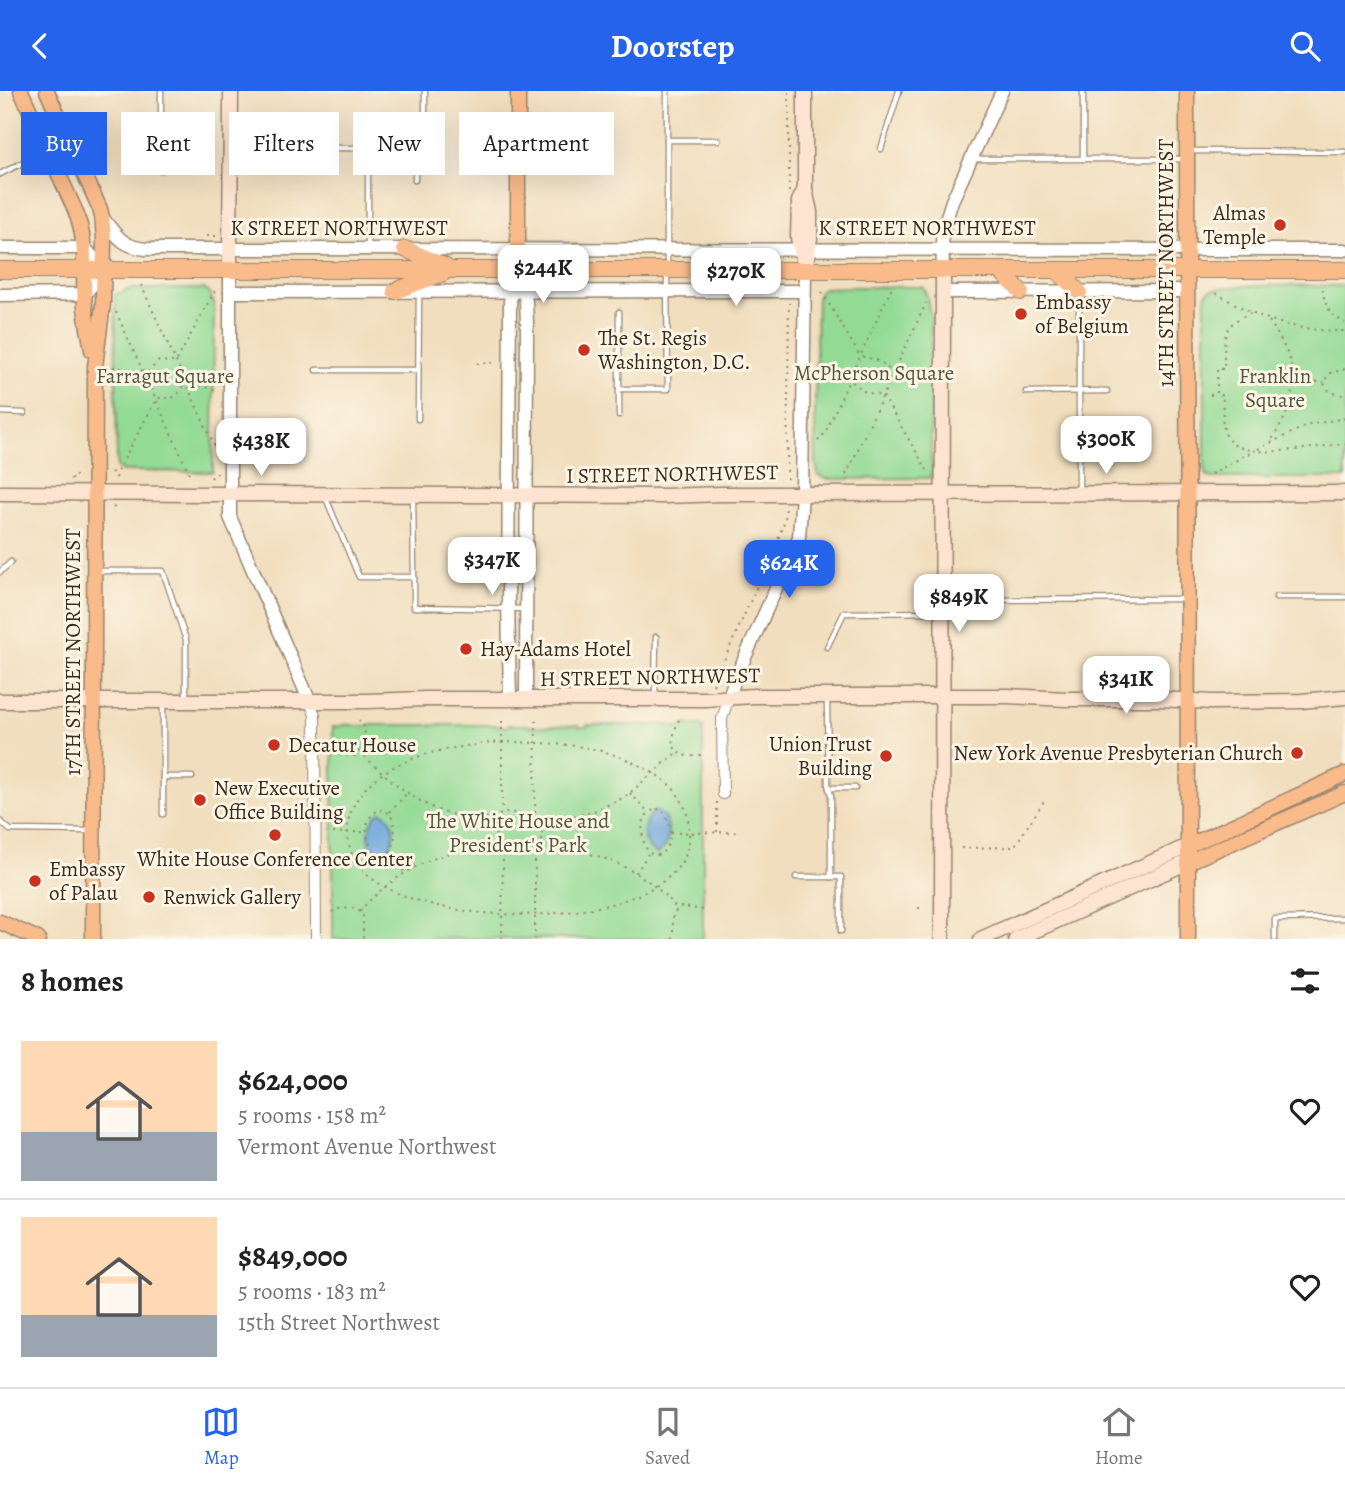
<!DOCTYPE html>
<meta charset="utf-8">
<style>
:root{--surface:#fff;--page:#f2f2f2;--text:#222;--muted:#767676;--line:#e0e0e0;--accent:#2563eb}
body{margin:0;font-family:Alegreya,serif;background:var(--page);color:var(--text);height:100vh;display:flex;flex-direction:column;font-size:26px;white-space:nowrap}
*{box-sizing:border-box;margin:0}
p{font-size:23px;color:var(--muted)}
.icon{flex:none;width:38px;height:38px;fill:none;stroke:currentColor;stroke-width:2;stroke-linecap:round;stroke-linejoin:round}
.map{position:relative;height:848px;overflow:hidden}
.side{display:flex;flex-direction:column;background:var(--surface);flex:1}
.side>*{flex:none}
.top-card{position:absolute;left:21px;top:21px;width:700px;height:63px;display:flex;gap:14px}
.price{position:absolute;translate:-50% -60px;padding:0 16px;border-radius:14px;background:#fff;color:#222;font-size:23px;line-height:46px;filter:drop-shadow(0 2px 4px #0008)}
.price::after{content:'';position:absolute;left:50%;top:42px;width:21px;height:16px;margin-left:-10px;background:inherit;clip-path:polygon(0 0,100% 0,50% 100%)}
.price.on{background:var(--accent);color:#fff}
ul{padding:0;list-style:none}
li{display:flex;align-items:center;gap:21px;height:175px;padding:0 21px}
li+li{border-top:2px solid var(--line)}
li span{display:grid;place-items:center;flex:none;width:196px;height:140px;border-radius:0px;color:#555}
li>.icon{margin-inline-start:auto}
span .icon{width:84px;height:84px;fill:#fffc;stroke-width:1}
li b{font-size:30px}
h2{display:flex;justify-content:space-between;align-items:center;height:84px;padding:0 21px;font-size:30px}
.pill{padding:0 24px;border-radius:0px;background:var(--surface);box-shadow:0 7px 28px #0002;font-size:24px;line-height:63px}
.pill.on{background:var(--accent);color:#fff}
header{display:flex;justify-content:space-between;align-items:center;height:91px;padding:0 21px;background:var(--accent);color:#fff;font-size:32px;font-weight:600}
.tabs{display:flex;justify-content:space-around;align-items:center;height:98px;border-top:2px solid var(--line);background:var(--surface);font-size:19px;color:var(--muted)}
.tabs a{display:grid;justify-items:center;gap:4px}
.tabs .on{color:var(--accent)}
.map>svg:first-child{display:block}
.green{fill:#93da95;stroke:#67825a;stroke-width:2}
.water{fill:#6aa5db;stroke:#52687c;stroke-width:2}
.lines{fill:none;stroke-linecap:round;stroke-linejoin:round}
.service-casing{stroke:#96846e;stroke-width:7}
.minor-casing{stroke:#96846e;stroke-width:12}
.tertiary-casing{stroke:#96846e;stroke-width:15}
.secondary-casing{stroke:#96846e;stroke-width:17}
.primary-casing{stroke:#96846e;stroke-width:17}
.trunk-casing{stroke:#96846e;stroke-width:18}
.path{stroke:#96846e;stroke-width:2;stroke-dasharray:2 5;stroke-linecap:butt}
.service{stroke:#fff;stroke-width:4.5}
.minor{stroke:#fff;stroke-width:10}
.tertiary{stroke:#fff;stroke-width:12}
.secondary{stroke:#fde4d1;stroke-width:14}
.primary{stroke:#fabb8b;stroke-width:14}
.trunk{stroke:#fabb8b;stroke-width:16}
.poi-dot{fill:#c8321e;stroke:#fcf5e5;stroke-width:2.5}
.labels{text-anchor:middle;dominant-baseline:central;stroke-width:6;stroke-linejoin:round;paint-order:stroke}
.poi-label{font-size:21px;fill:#3b2a1e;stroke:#fcf5e5;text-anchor:start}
.street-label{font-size:21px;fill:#3b2a1e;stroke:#fcf5e5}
.park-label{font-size:21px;fill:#51563c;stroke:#fcf5e5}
</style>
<header><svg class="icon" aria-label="back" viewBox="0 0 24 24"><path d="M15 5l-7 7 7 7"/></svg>Doorstep<svg class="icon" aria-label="search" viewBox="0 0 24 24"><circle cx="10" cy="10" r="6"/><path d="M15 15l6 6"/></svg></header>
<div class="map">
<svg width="1345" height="848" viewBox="0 0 1345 848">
<rect width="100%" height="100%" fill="#fcf5e5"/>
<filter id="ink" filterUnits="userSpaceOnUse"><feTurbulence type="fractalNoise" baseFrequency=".0143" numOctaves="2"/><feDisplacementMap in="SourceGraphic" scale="14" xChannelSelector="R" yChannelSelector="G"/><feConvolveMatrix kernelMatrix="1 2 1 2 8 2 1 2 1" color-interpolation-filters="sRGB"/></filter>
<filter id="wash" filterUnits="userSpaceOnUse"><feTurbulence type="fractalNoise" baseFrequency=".00686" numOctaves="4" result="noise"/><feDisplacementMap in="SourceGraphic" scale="28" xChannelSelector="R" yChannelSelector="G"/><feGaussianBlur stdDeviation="1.57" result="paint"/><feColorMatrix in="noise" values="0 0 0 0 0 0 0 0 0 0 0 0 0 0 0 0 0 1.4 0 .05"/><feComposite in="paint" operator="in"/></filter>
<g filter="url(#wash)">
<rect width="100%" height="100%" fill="#f1debe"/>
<g class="green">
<path d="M1345,195v192h-132l-6,-2 -2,-8v-168c0,-3 0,-7 4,-9 10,-8 116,-5 136,-5z"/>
<path d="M849,196h74c6,8 4,20 8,29v143l2,12 -3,7 -103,1 -8,-3 -3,-11 -1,-49 2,-118 2,-6 4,-4z"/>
<polygon points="130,198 204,198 208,201 214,212 213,381 126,380 121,380 117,377 115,204"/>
<path d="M687,633l16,3v212h-370v-212c6,0 11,-3 17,-2 9,1 14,3 23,0h122l11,2 3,-2h19l3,2 47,-2 1,2h8v-2h83v2h10z"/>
</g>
<g class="water">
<path d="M656,720c15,7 14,23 9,36l-8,7c-18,-7 -17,-35 -1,-43z"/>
<path d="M380,721c25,4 11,54 -5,40 -11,-10 -6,-32 5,-40z"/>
</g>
</g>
<g filter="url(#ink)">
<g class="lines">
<g class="service-casing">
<g id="service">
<polyline points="233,35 314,35 313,76"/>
<polyline points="667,49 718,49"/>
<polyline points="314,57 415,57"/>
<polyline points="881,58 899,0"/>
<polyline points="1188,60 1345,61"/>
<polyline points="975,68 1183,68"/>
<polyline points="1083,68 1083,0"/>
<polyline points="161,79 161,0"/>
<polyline points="0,83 46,60"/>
<polyline points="415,89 415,30 425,30 425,0"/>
<polyline points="368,157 368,57"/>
<polyline points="667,174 667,0"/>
<polyline points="619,221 619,324"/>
<polyline points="316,279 418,279"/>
<polyline points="619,298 668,298 667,183"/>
<polyline points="1026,301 1107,300"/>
<polyline points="0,321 24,322"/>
<polyline points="418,328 419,201"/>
<polyline points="1079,399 1079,205"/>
<polyline points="325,405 359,486 414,486 413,406"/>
<polyline points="99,480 163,480 186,549 186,606"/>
<polyline points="0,481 11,471"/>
<polyline points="414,486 414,516 525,518"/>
<polyline points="1276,506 1345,506"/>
<polyline points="944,509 1183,508"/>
<polyline points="827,556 844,522 942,521"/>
<polyline points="655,605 656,546"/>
<polyline points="163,612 163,723"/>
<polyline points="163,686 192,686"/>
<polyline points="829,697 855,697"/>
<polyline points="0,730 10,739 92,740"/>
<polyline points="796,786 831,786 831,705 828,693 827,609"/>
<polyline points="831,786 841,786 841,840"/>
<polyline points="1275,848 1275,828 1345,827"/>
</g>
</g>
<g class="minor-casing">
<g id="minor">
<polyline points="310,611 315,624 316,848"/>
<polyline points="723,703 722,628 729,606"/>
</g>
</g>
<g class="tertiary-casing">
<g id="tertiary">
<path d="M102,126c14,18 20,30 44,32l1199,1"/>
<polyline points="0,157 85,157 104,179 85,203 0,204"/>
<polyline points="230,179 230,426 310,611"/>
<polyline points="943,179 942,141 952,110 1002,0"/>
<polyline points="522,193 526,210 527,232 526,608"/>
<polyline points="230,201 804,200"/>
<polyline points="943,201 1187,200"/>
<polyline points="729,606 734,591 799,446 802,403 805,179"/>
<polyline points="510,608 508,510 510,210 518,179"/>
</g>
</g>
<g class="secondary-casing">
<g id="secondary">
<polyline points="805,0 805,98 810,121 810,147 805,179"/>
<polyline points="803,168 798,147 799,110 805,98"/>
<polyline points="230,179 231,0"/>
<polyline points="0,402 666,405 721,403 1345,402"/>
<polyline points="0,610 367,610 426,608 705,608 754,605 1008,605 1066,608 1161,608 1211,611 1301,610 1345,606"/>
<polyline points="942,848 943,179"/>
<polyline points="981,848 1188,755"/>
<polyline points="1016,848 1188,771"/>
</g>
</g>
<g class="primary-casing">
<g id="primary">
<path d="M21,0l54,119c14,35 7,62 10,97 1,15 5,29 7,43"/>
<polyline points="47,0 100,118 102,126 104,146 103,213 95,275 93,848"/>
<polyline points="518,0 518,179"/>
<polyline points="1187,0 1188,848"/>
<polyline points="1188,755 1345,683"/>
<polyline points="1188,771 1345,702"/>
<polyline points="0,831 38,848"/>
</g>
</g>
<g class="trunk-casing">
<g id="trunk">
<polyline points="405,158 446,176"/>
<polyline points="0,179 1345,179"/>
<polyline points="1000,179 1021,201"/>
<polyline points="1057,179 1079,201"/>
<polyline points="395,200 443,182"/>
</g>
</g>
<g class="path">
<polyline points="789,101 789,0"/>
<polyline points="208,146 208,145 216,145"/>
<polyline points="141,194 216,358"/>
<path d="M1323,198c1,17 7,26 22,34"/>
<polyline points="822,201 860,265 880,270 890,279 899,282 909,285 926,287"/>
<path d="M1216,202c45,27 76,38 129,38"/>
<polyline points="116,221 190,384"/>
<path d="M1251,222c-32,12 -26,26 -27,56h-7v26h6c0,14 -3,32 5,44 17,24 91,6 117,5"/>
<path d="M1269,230c31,46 33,73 2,120"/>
<polyline points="477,272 498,272"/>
<polyline points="113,276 148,281 159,270 176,271 214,201 217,202"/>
<path d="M1345,278l-15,4 -6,8c0,10 12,14 21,14"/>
<polyline points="819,282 841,285 854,292 865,301 883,305 927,379"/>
<polyline points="1295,291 1324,291"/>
<polyline points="1210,304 1216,304"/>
<polyline points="818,350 825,342 892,196"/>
<polyline points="1258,358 1308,334 1345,327"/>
<polyline points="111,382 115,379"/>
<polyline points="1211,383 1253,360"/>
<polyline points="846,384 926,212"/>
<path d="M116,387l1,-6 39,-72c7,-4 2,-2 10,-2 12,1 14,-7 19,-16l31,8"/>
<polyline points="211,387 214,383 218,382"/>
<polyline points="787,388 789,212"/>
<polyline points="71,389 72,385 76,385"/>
<polyline points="113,416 119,419"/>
<polyline points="713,594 778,448 785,429 786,415"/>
<path d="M679,629c-6,12 -12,34 9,36 5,1 12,-1 17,-2"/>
<polyline points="502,630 502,719"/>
<path d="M502,651c50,1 99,1 144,27 13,7 24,14 32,26 9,13 11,25 11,40 4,104 -317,104 -339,13 -3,-14 -4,-28 3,-41 25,-52 98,-60 149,-65z"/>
<polyline points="333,661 339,664 355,665 364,656 365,637 359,629"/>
<path d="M359,661c28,24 55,52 91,62 15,4 30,4 45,4"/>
<polyline points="630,702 648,721"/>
<polyline points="717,711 717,741"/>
<path d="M657,718l5,1c11,14 12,34 -3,45l-10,-2c-9,-13 -11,-40 8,-44z"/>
<path d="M380,719l10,3c4,9 6,18 4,28 -9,43 -47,-19 -14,-31z"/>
<polyline points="390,721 407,702"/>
<polyline points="535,722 536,630"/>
<polyline points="297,725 303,725"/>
<polyline points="542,727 542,755 535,762 503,762 496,755 496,727 502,722 535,722 542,727 562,727 592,721 625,706 675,663"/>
<polyline points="333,742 366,741"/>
<polyline points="671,742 740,741"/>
<path d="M543,755c50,3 103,23 134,63"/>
<polyline points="961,757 1014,756 1044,710"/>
<polyline points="390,762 405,782"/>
<polyline points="535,763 535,848"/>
<polyline points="636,782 648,763"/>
<polyline points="918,817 923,817"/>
<path d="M360,820c34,-39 83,-64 136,-65"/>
<polyline points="332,821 338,818 355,817 363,823 363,848"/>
<polyline points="502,848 503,763"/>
<polyline points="673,848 673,823 680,816 706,819"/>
</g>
<use href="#service" class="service"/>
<use href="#minor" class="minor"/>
<use href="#tertiary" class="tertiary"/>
<use href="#secondary" class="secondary"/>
<use href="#primary" class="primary"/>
<use href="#trunk" class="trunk"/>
</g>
</g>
<g class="poi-dot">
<circle cx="1280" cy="134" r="7"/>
<circle cx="1021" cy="223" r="7"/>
<circle cx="584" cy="259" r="7"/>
<circle cx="466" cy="558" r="7"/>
<circle cx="274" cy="654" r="7"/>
<circle cx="1297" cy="662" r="7"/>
<circle cx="886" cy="665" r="7"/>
<circle cx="200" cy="709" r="7"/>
<circle cx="275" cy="744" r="7"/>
<circle cx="35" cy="790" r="7"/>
<circle cx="149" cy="806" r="7"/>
</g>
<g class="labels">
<g class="poi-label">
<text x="1266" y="122" text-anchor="end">Almas<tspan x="1266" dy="24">Temple</tspan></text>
<text x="1035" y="211">Embassy<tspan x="1035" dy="24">of Belgium</tspan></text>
<text x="598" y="247">The St. Regis<tspan x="598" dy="24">Washington, D.C.</tspan></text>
<text x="480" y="558">Hay-Adams Hotel</text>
<text x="872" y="653" text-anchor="end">Union Trust<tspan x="872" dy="24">Building</tspan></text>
<text x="288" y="654">Decatur House</text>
<text x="1283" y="662" text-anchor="end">New York Avenue Presbyterian Church</text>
<text x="214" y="697">New Executive<tspan x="214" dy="24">Office Building</tspan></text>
<text x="275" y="768" text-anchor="middle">White House Conference Center</text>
<text x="49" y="778">Embassy<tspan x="49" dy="24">of Palau</tspan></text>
<text x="163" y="806">Renwick Gallery</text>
</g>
<g class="street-label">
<text x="339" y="137">K STREET NORTHWEST</text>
<text x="927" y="137">K STREET NORTHWEST</text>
<text transform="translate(1166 172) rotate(-90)">14TH STREET NORTHWEST</text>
<text transform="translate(672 383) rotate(-1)">I STREET NORTHWEST</text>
<text transform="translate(73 561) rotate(-90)">17TH STREET NORTHWEST</text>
<text transform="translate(650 586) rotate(-1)">H STREET NORTHWEST</text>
</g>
<g class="park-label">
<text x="874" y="282">McPherson Square</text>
<text x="165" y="285">Farragut Square</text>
<text x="1275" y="285">Franklin<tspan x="1275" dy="24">Square</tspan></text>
<text x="518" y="730">The White House and<tspan x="518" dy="24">President's Park</tspan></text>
</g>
</g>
</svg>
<b class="price" style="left:543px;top:214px">$244K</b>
<b class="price" style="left:736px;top:217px">$270K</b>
<b class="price" style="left:1106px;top:385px">$300K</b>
<b class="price" style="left:261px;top:387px">$438K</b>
<b class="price" style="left:492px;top:506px">$347K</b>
<b class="price on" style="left:789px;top:509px">$624K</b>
<b class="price" style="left:959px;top:543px">$849K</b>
<b class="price" style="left:1126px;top:625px">$341K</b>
<div class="top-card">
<a class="pill on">Buy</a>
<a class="pill">Rent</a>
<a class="pill">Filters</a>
<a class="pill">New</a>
<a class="pill">Apartment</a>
</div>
</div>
<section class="side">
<h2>8 homes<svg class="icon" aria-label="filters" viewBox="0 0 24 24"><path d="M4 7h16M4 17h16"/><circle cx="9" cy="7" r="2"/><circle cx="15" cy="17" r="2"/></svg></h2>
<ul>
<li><span style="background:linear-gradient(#ffd9b3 65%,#9aa5b1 0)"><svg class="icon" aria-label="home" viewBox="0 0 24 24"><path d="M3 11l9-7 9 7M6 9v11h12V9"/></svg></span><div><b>$624,000</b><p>5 rooms · 158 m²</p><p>Vermont Avenue Northwest</p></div><svg class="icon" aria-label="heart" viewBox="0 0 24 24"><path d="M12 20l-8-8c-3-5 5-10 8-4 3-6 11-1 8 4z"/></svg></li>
<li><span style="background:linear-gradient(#ffd9b3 70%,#9aa5b1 0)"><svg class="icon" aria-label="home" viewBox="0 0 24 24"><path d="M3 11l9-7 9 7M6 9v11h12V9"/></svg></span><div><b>$849,000</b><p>5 rooms · 183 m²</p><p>15th Street Northwest</p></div><svg class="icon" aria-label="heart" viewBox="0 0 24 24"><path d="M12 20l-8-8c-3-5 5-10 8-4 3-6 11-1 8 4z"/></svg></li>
</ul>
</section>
<nav class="tabs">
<a class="on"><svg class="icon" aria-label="map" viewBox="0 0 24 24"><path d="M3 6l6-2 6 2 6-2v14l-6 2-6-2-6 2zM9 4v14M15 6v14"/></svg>Map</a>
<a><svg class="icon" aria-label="saved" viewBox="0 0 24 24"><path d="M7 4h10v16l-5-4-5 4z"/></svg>Saved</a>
<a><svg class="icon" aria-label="home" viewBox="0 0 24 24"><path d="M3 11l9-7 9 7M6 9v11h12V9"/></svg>Home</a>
</nav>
